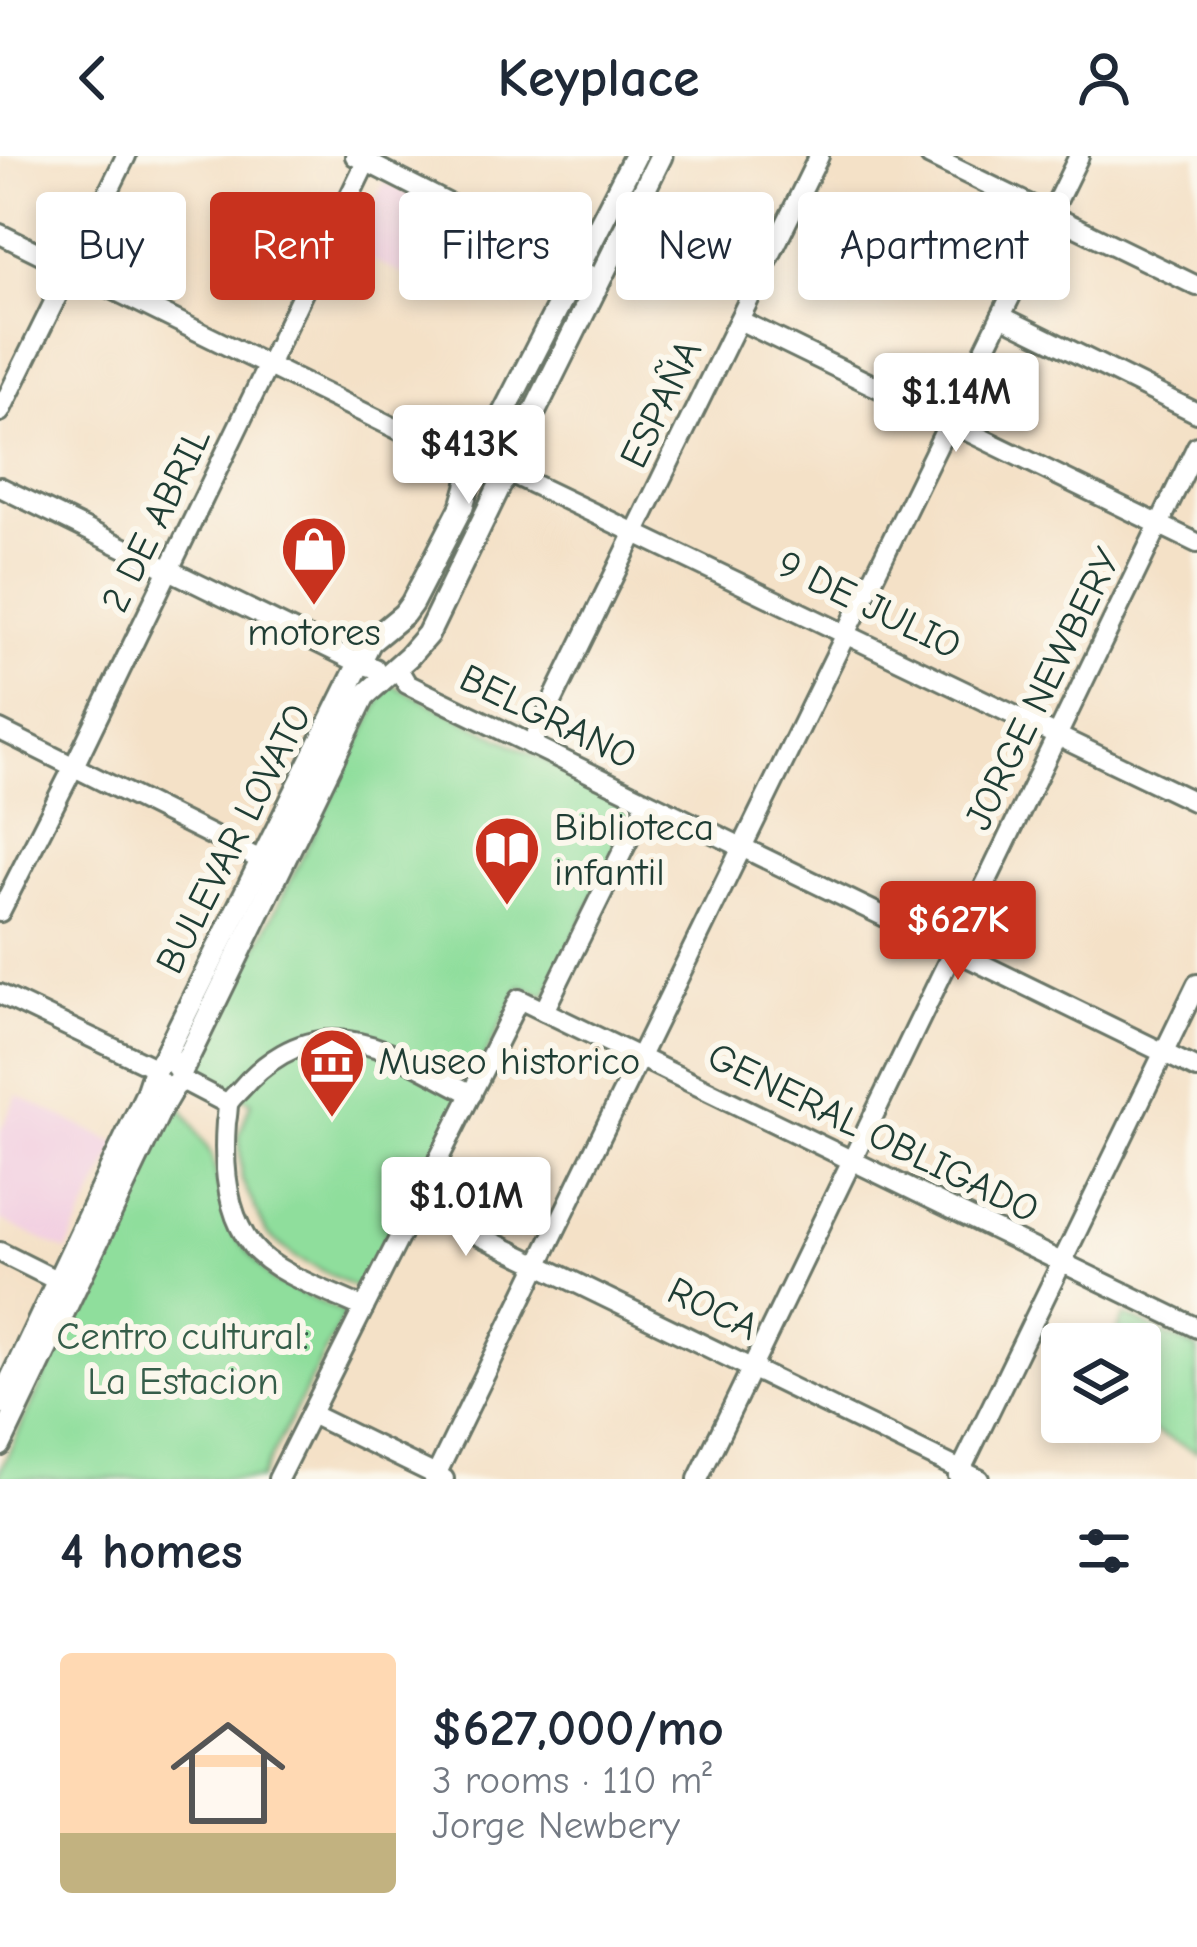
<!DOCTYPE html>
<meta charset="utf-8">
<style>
:root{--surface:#fff;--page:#f2f2f3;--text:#1f2937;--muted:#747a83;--accent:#c8321e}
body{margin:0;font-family:"Comic Neue",sans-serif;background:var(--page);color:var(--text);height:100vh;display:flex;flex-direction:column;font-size:45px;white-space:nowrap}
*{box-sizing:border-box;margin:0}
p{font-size:39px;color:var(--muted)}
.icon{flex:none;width:66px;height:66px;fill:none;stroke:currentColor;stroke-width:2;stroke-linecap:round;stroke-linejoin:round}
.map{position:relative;height:1323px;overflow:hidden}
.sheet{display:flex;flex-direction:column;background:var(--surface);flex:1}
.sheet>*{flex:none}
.hud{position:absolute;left:36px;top:36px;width:1125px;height:108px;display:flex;gap:24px}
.fabs{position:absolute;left:1041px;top:1167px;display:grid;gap:24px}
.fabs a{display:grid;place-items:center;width:120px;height:120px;border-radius:12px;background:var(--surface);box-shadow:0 6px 18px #0003;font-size:60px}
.price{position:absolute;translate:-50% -102px;padding:0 27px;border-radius:12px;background:#fff;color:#222;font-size:39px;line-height:78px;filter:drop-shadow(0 3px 6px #0008)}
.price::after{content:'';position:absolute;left:50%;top:72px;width:36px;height:27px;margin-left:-18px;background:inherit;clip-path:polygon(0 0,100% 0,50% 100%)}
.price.selected{background:var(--accent);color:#fff}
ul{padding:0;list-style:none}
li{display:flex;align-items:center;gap:36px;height:300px;padding:0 60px}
li span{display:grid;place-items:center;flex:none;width:336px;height:240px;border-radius:12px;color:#555}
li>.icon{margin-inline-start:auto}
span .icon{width:144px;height:144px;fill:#fffc;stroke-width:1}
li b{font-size:51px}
h2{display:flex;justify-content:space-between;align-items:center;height:144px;padding:0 60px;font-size:51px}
.pill{padding:0 42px;border-radius:12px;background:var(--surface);box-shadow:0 6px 18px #0003;font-size:42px;line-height:108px}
.pill.selected{background:var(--accent);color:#fff}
header{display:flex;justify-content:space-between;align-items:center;height:156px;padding:0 60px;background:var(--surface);font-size:54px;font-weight:700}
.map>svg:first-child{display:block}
.built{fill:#f2cfe1}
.green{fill:#8fde9c;stroke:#578e68;stroke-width:3}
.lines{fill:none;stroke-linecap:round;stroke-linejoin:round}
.minor-casing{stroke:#6a7667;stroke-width:24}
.major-casing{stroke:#6a7667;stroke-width:27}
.minor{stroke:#fff;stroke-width:18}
.major{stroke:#fff;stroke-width:21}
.labels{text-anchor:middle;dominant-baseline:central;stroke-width:12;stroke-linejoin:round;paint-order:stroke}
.street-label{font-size:39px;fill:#1f3d34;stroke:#fbf7ec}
.poi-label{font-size:39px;fill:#1f3d34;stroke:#fbf7ec;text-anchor:start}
.park-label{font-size:39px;fill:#355d49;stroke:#fbf7ec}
</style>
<header><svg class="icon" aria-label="back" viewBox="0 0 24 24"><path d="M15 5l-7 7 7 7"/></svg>Keyplace<svg class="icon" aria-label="person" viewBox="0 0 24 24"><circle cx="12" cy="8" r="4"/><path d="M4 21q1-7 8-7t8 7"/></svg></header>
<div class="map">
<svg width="1197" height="1323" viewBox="0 0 1197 1323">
<rect width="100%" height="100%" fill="#fbf7ec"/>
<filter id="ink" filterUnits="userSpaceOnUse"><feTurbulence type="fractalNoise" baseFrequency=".00833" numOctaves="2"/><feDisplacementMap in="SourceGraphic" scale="24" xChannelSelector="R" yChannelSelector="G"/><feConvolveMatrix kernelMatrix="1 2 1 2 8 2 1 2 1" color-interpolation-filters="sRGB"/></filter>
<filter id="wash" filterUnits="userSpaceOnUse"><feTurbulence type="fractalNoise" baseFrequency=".004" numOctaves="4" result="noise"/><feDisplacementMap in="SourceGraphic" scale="48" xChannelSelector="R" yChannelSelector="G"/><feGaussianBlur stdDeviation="2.7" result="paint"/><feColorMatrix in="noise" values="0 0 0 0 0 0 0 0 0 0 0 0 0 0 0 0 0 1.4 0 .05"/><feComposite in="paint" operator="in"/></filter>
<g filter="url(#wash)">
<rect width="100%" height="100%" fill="#f4e1c7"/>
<g class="built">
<polygon points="384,26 458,62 425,129 351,94"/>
<polygon points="17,939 118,988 66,1095 0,1064 0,976"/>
</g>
<g class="green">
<polygon points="389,527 639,651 545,840 521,830 364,1136 294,1100 267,1078 242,1024 239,980 251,946 193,919"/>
<polygon points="176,943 211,998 232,1077 273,1125 345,1157 260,1323 0,1323 0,1315"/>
<polygon points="1125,1159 1197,1193 1197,1296 1135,1266 1140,1266 1140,1226 1144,1218 1140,1216 1140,1188 1111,1188"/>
</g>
</g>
<g filter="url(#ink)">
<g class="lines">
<g class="minor-casing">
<g id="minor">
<polyline points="355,0 599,124"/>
<polyline points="930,0 1197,130"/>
<polyline points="0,78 452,300 474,305"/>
<polyline points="1001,160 1197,257"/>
<polyline points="739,164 1197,387"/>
<polyline points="0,256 126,0"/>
<polyline points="510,317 1197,647"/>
<polyline points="0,331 361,508 375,512"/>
<polyline points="397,511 407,528 1197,913"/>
<polyline points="0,574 275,711"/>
<polyline points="531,589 819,0"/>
<polyline points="0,756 74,610 369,0"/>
<polyline points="0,838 155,912"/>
<polyline points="544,855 647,646"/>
<polyline points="180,923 228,948"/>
<polyline points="416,1049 979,1323"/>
<polyline points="0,1096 66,1129"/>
<path d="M364,1152c-33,-16 -90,-34 -112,-62 -27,-34 -29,-83 -26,-124 1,-2 2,-17 2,-18 3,-6 8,-10 12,-14 24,-28 57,-51 95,-50 50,1 93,33 137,54"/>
<polyline points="311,1258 444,1323"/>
<polyline points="958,1320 1197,828"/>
<polyline points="278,1323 519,843 1197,1172"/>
<polyline points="434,1323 1079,0"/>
<polyline points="698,1323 1197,290"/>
</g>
</g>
<g class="major-casing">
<g id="major">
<polyline points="162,905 370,486 404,458 412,447 462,350 477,299 499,266 635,0"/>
<path d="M181,916l183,-376 45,-40 19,-22 73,-151c11,-10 19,-41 26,-56l134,-271"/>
<polyline points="0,1247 146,939 155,912 162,905 172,904 181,916 178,927 170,931 162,930 154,920"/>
<polyline points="0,1289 161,952 174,930"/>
</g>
</g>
<use href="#minor" class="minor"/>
<use href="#major" class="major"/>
</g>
</g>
<defs>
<g id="shop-pin" transform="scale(3.45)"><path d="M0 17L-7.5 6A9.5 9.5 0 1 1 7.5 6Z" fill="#c8321e" stroke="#fbf7ec"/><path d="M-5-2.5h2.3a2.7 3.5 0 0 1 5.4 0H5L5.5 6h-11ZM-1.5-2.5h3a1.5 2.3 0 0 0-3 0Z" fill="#fff"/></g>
<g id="library-pin" transform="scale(3.45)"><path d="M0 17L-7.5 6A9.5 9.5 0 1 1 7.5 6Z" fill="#c8321e" stroke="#fbf7ec"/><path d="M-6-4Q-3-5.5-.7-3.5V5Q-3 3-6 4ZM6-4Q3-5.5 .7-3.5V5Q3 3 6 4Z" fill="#fff"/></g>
<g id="museum-pin" transform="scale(3.45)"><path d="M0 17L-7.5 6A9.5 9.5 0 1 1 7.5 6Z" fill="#c8321e" stroke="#fbf7ec"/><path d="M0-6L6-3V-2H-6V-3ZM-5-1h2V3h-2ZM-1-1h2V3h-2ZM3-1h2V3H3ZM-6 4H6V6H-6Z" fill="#fff"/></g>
</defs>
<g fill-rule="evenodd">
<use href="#shop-pin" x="314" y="393"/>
<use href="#library-pin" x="507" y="693"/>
<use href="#museum-pin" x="332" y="905"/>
</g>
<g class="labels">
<g class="street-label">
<text transform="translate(661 248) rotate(-64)">ESPAÑA</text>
<text transform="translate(156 364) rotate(-64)">2 DE ABRIL</text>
<text transform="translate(869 449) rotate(26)">9 DE JULIO</text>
<text transform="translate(1043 533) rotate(-64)">JORGE NEWBERY</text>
<text transform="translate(548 561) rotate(26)">BELGRANO</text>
<text transform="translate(234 683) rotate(-63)">BULEVAR LOVATO</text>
<text transform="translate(873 977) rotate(26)">GENERAL OBLIGADO</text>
<text transform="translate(713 1153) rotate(26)">ROCA</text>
</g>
<g class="poi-label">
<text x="314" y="476" text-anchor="middle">motores</text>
<text x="554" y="671">Biblioteca<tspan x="554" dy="45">infantil</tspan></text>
<text x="378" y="905">Museo historico</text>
</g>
<g class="park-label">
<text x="183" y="1180">Centro cultural:<tspan x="183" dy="45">La Estacion</tspan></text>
</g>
</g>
</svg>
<div class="fabs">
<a><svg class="icon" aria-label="layers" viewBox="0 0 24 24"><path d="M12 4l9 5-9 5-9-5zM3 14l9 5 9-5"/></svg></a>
</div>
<b class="price" style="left:956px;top:299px">$1.14M</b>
<b class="price" style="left:469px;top:351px">$413K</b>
<b class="price selected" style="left:958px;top:827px">$627K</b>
<b class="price" style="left:466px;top:1103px">$1.01M</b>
<div class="hud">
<a class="pill">Buy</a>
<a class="pill selected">Rent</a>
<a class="pill">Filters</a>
<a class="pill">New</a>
<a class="pill">Apartment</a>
</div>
</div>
<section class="sheet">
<h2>4 homes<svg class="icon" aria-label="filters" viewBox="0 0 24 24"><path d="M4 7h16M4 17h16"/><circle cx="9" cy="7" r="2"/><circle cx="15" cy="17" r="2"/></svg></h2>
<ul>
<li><span style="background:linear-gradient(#ffd9b3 75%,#c2b280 0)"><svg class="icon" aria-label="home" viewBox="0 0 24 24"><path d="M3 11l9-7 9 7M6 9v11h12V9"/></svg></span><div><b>$627,000/mo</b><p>3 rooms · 110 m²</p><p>Jorge Newbery</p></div></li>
</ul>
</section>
